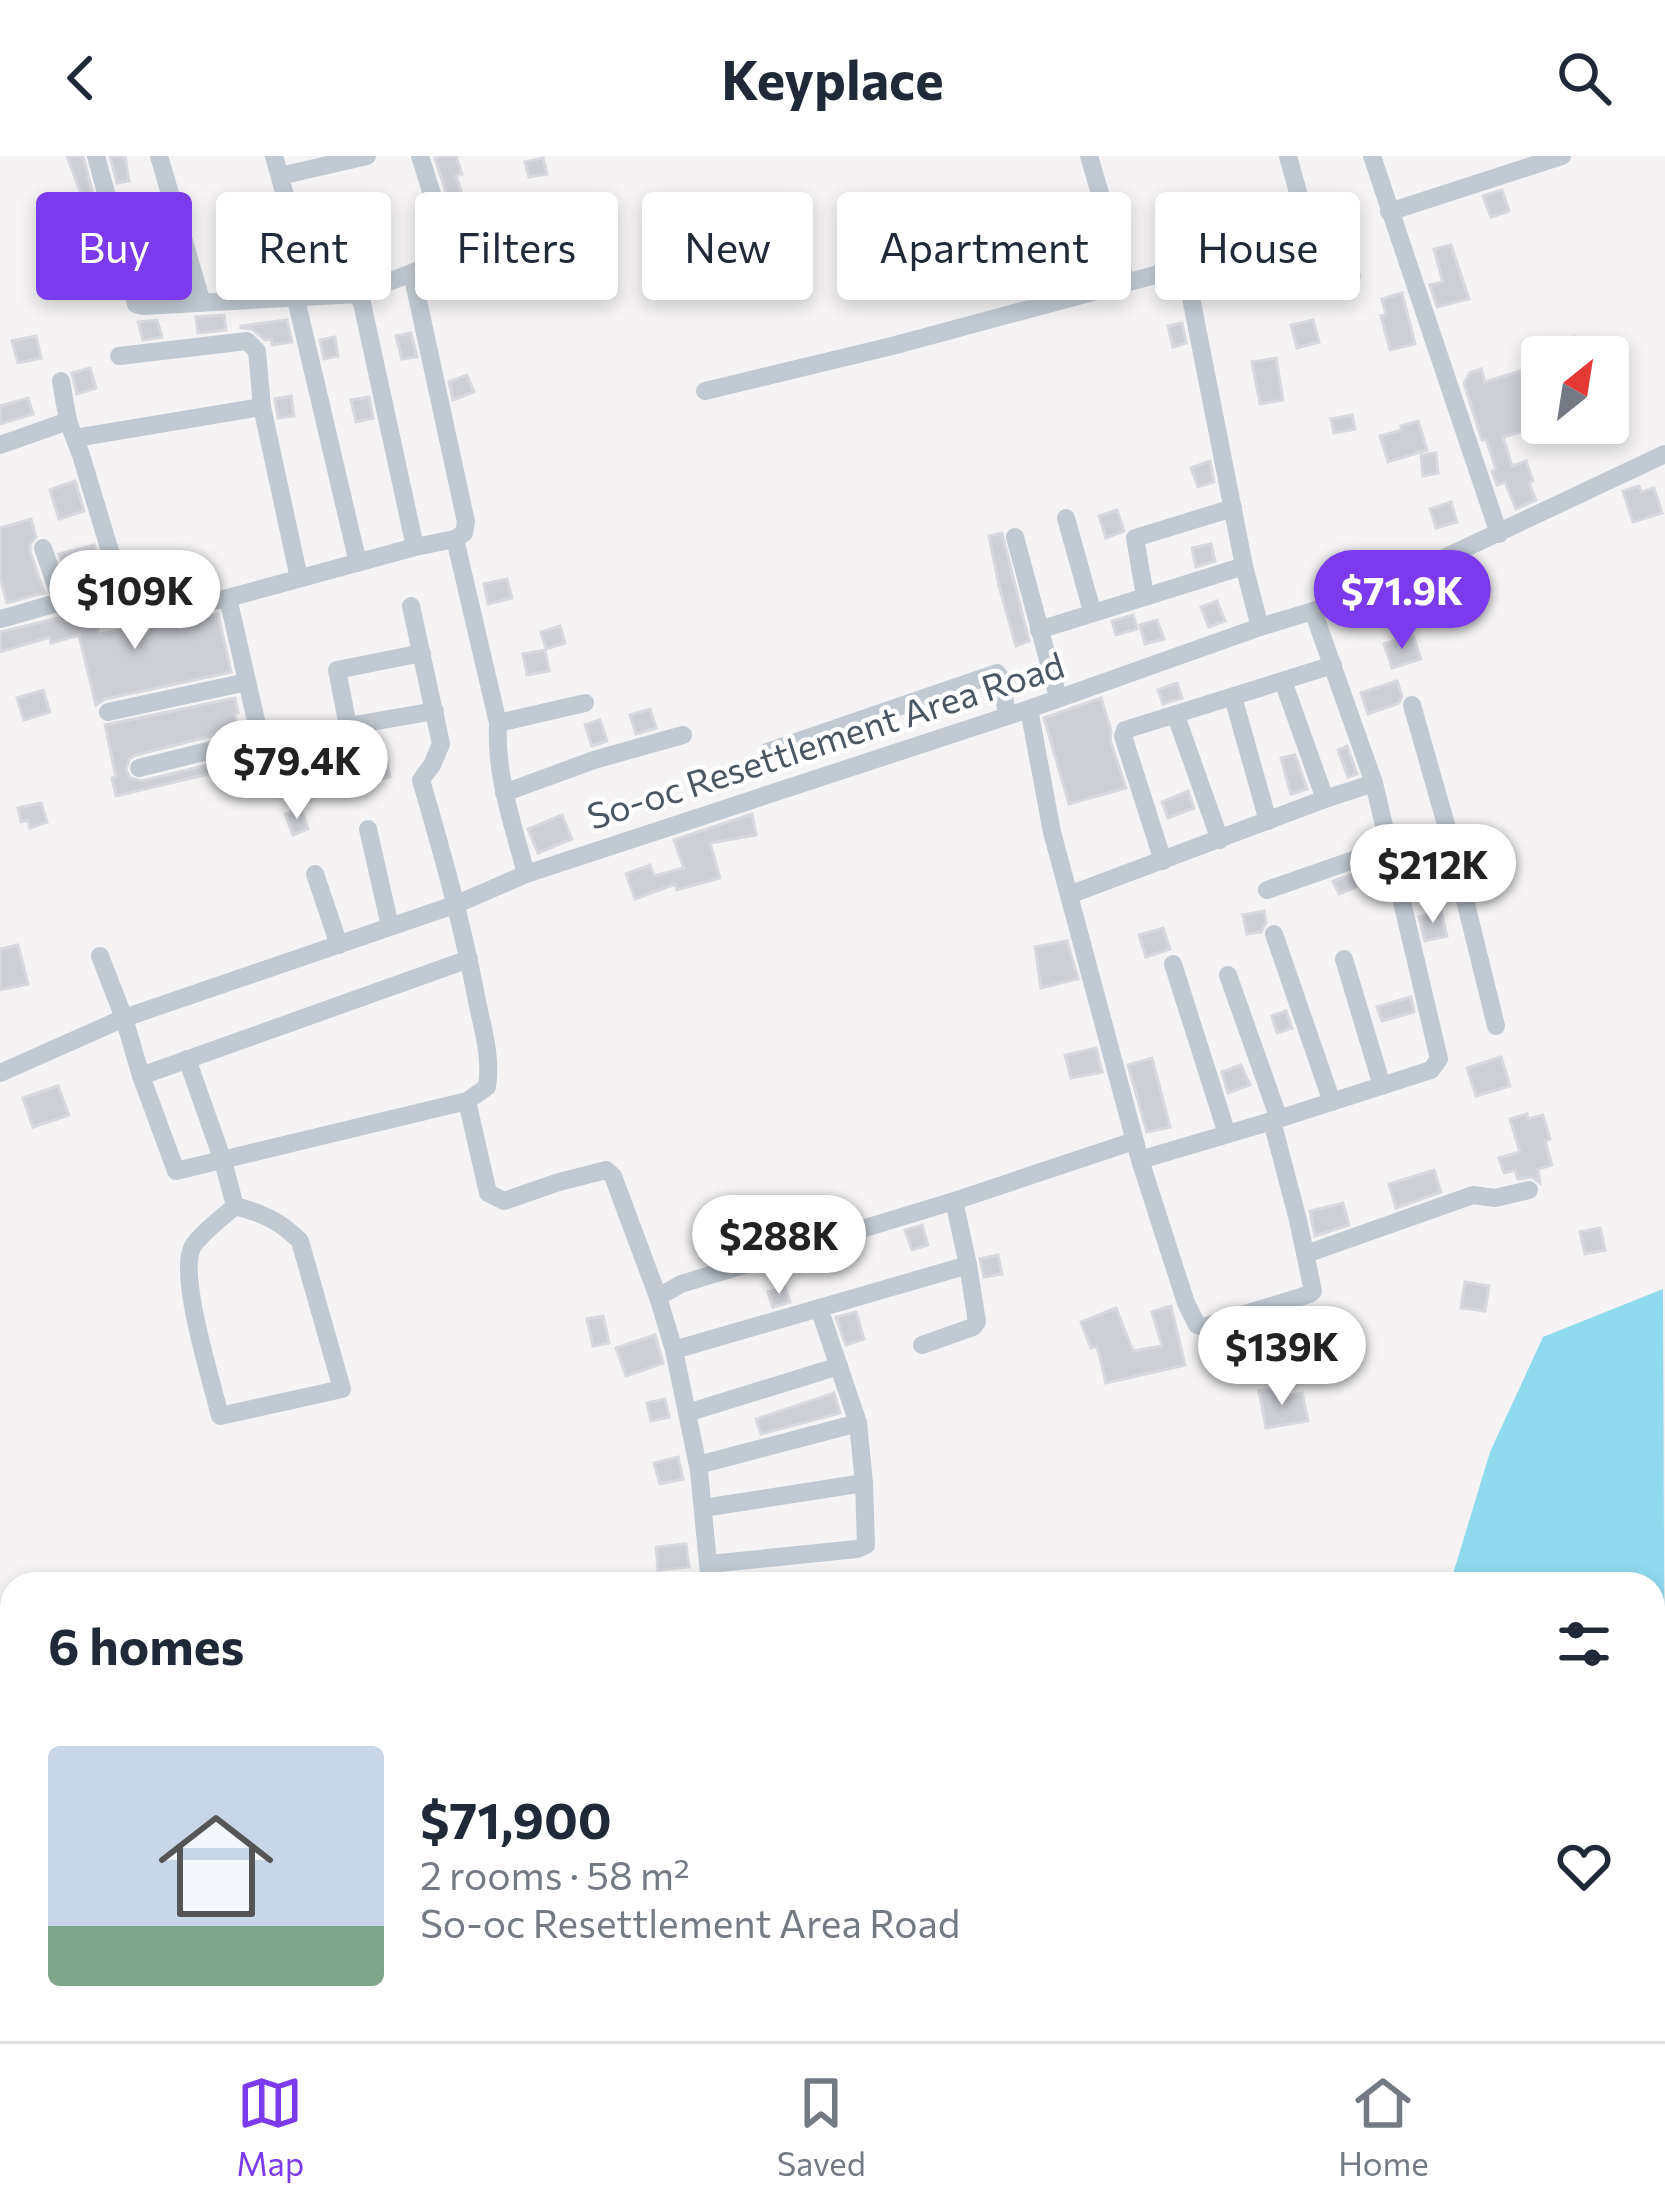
<!DOCTYPE html>
<meta charset="utf-8">
<style>
:root{--surface:#fff;--page:#f6f6f7;--text:#1f2937;--muted:#747a83;--line:#e0e1e3;--accent:#7c3aed}
body{margin:0;font-family:Commissioner,sans-serif;background:var(--page);color:var(--text);height:100vh;display:flex;flex-direction:column;font-size:45px;white-space:nowrap}
*{box-sizing:border-box;margin:0}
p{font-size:39px;color:var(--muted)}
.icon{flex:none;width:66px;height:66px;fill:none;stroke:currentColor;stroke-width:2;stroke-linecap:round;stroke-linejoin:round}
.map{position:relative;flex:1;overflow:hidden}
.drawer{position:absolute;left:0px;top:1416px;width:1665px;height:471px;display:flex;flex-direction:column;background:var(--surface);border-radius:36px 36px 0 0;box-shadow:0 6px 18px #0003}
.drawer>*{flex:none}
.guide{position:absolute;left:36px;top:36px;width:1593px;height:108px;display:flex;gap:24px}
.needle{width:78px;rotate:30deg}
.fabs{position:absolute;left:1521px;top:180px;display:grid;gap:24px}
.fabs a{display:grid;place-items:center;width:108px;height:108px;border-radius:12px;background:var(--surface);box-shadow:0 6px 18px #0003;font-size:60px}
.price{position:absolute;translate:-50% -102px;padding:0 27px;border-radius:42px;background:#fff;color:#222;font-size:39px;line-height:78px;filter:drop-shadow(0 3px 6px #0008)}
.price::after{content:'';position:absolute;left:50%;top:72px;width:36px;height:27px;margin-left:-18px;background:inherit;clip-path:polygon(0 0,100% 0,50% 100%)}
.price.on{background:var(--accent);color:#fff}
ul{padding:0;list-style:none}
li{display:flex;align-items:center;gap:36px;height:300px;padding:0 48px}
li+li{border-top:3px solid var(--line)}
li span{display:grid;place-items:center;flex:none;width:336px;height:240px;border-radius:12px;color:#555}
li>.icon{margin-inline-start:auto}
span .icon{width:144px;height:144px;fill:#fffc;stroke-width:1}
li b{font-size:51px}
h2{display:flex;justify-content:space-between;align-items:center;height:144px;padding:0 48px;font-size:51px}
.tag{padding:0 42px;border-radius:12px;background:var(--surface);box-shadow:0 6px 18px #0003;font-size:42px;line-height:108px}
.tag.on{background:var(--accent);color:#fff}
header{display:flex;justify-content:space-between;align-items:center;height:156px;padding:0 48px;background:var(--surface);font-size:54px;font-weight:700}
.dock{display:flex;justify-content:space-around;align-items:center;height:168px;border-top:3px solid var(--line);background:var(--surface);font-size:33px;color:var(--muted)}
.dock a{display:grid;justify-items:center;gap:6px}
.dock .on{color:var(--accent)}
.map>svg:first-child{display:block}
.water{fill:#90daee}
.building{fill:#cdcfd5;stroke:#d7d9de;stroke-width:3}
.lines{fill:none;stroke-linecap:round;stroke-linejoin:round}
.minor{stroke:#c1cad2;stroke-width:18}
.labels{text-anchor:middle;dominant-baseline:central;stroke-width:9;stroke-linejoin:round;paint-order:stroke}
.street-label{font-size:36px;fill:#4a5661;stroke:#fff}
</style>
<header><svg class="icon" aria-label="back" viewBox="0 0 24 24"><path d="M15 5l-7 7 7 7"/></svg>Keyplace<svg class="icon" aria-label="search" viewBox="0 0 24 24"><circle cx="10" cy="10" r="6"/><path d="M15 15l6 6"/></svg></header>
<div class="map">
<svg width="1665" height="1885" viewBox="0 0 1665 1885">
<rect width="100%" height="100%" fill="#f5f3f3"/>
<g class="water">
<polygon points="1663,1133 1665,1639 1653,1641 1653,1428 1450,1428 1490,1296 1543,1181"/>
<polygon points="1665,1657 1665,1730 1653,1725 1653,1659"/>
<polygon points="1219,1875 1385,1875 1386,1885 1223,1885"/>
</g>
<g class="building">
<polygon points="67,0 83,0 98,57 89,60"/>
<polygon points="110,0 125,0 129,25 117,27"/>
<polygon points="444,0 456,0 462,18 456,20 464,44 450,49 435,2"/>
<polygon points="543,2 547,18 529,21 525,6"/>
<polygon points="1502,34 1509,55 1491,61 1483,40"/>
<polygon points="161,54 166,72 152,76 147,57"/>
<polygon points="342,75 348,94 331,99 326,79"/>
<polygon points="1451,89 1469,143 1437,151 1430,129 1443,126 1434,93"/>
<polygon points="1352,94 1360,121 1343,126 1335,99"/>
<polygon points="460,105 467,129 451,134 445,115"/>
<polygon points="165,108 170,130 146,135 140,112"/>
<polygon points="1402,137 1415,188 1390,194 1381,160 1386,159 1382,143"/>
<polygon points="224,159 226,174 198,177 196,161"/>
<polygon points="157,164 162,181 143,184 138,166"/>
<polygon points="287,164 292,186 272,189 272,183 265,184 252,173 241,172 241,170"/>
<polygon points="1313,164 1319,186 1297,192 1291,169"/>
<polygon points="1182,167 1186,187 1173,191 1168,170"/>
<polygon points="411,177 417,201 402,203 396,180"/>
<polygon points="36,180 41,202 18,207 12,185"/>
<polygon points="335,181 338,200 324,203 320,184"/>
<polygon points="1575,181 1580,201 1563,201 1559,185"/>
<polygon points="1276,202 1283,244 1260,248 1252,206"/>
<polygon points="90,212 96,232 77,238 72,217"/>
<polygon points="1481,213 1485,226 1520,215 1540,271 1503,281 1512,310 1526,305 1533,325 1529,327 1536,344 1516,353 1505,326 1497,329 1492,315 1496,313 1486,283 1482,284 1464,227 1470,217"/>
<polygon points="467,219 474,236 453,244 449,226"/>
<polygon points="291,240 294,260 278,262 275,243"/>
<polygon points="369,241 373,262 356,266 351,244"/>
<polygon points="28,242 33,258 0,268 0,250"/>
<polygon points="1352,259 1355,273 1334,277 1331,263"/>
<polygon points="1418,265 1427,294 1388,306 1380,280 1402,274 1401,270"/>
<polygon points="1436,297 1438,317 1423,320 1421,299"/>
<polygon points="1210,305 1214,326 1198,331 1191,312"/>
<polygon points="75,325 84,355 59,363 50,334"/>
<polygon points="1639,330 1641,336 1654,332 1662,357 1633,366 1623,335"/>
<polygon points="1451,346 1457,366 1436,372 1430,353"/>
<polygon points="1117,354 1124,375 1106,382 1099,360"/>
<polygon points="31,363 36,381 30,388 30,395 44,437 7,447 0,421 0,372"/>
<polygon points="1002,377 1029,485 1016,490 999,430 989,380"/>
<polygon points="1211,388 1215,405 1196,411 1192,392"/>
<polygon points="94,389 103,420 70,430 59,398"/>
<polygon points="156,418 162,442 140,446 133,424"/>
<polygon points="507,423 512,442 488,448 484,428"/>
<polygon points="1217,445 1225,465 1209,471 1201,451"/>
<polygon points="92,454 99,478 130,472 142,473 218,458 231,516 105,543 96,549 79,479 51,487 50,481 0,496 0,476"/>
<polygon points="1133,459 1137,473 1116,479 1112,465"/>
<polygon points="1157,464 1164,483 1145,488 1140,469"/>
<polygon points="560,470 565,487 546,493 541,476"/>
<polygon points="1413,479 1421,503 1392,512 1384,488"/>
<polygon points="545,494 549,515 527,519 523,498"/>
<polygon points="1397,525 1402,540 1399,547 1368,558 1361,537"/>
<polygon points="1177,527 1182,542 1163,548 1158,534"/>
<polygon points="43,534 50,556 24,564 17,542"/>
<polygon points="235,542 238,557 234,558 239,573 136,599 129,603 126,614 130,622 142,625 248,599 252,614 226,620 225,614 116,640 112,622 116,621 105,569"/>
<polygon points="1101,542 1111,575 1110,584 1126,632 1069,648 1044,562"/>
<polygon points="650,553 656,572 636,578 630,559"/>
<polygon points="600,564 607,585 592,590 585,569"/>
<polygon points="1347,590 1357,618 1348,621 1338,594"/>
<polygon points="385,598 390,621 327,638 319,611 347,602 348,606"/>
<polygon points="1295,599 1307,633 1291,638 1281,602"/>
<polygon points="1188,635 1194,652 1168,662 1162,646"/>
<polygon points="41,647 47,666 30,672 28,664 21,666 18,652"/>
<polygon points="301,653 308,673 293,679 285,658"/>
<polygon points="752,658 756,679 710,687 720,722 677,734 675,728 635,743 626,718 650,709 654,720 684,712 674,684"/>
<polygon points="562,659 572,683 538,697 528,673"/>
<polygon points="1379,709 1382,720 1339,738 1333,725"/>
<polygon points="1264,755 1266,767 1261,776 1247,778 1243,759"/>
<polygon points="1441,755 1447,780 1425,785 1419,761"/>
<polygon points="1163,772 1170,793 1146,801 1139,779"/>
<polygon points="1067,785 1078,823 1041,832 1035,791"/>
<polygon points="18,789 28,828 0,834 0,793"/>
<polygon points="1411,841 1414,856 1382,865 1377,851"/>
<polygon points="1286,855 1292,872 1277,877 1272,860"/>
<polygon points="1096,892 1102,916 1071,922 1065,899"/>
<polygon points="1501,901 1510,930 1476,940 1467,912"/>
<polygon points="1152,902 1170,971 1147,976 1128,909"/>
<polygon points="1241,909 1250,929 1228,937 1222,916"/>
<polygon points="58,930 69,959 33,971 23,942"/>
<polygon points="1527,958 1528,963 1543,959 1550,983 1545,985 1552,1009 1538,1013 1540,1027 1532,1021 1518,1023 1515,1014 1504,1017 1499,1002 1520,996 1510,963"/>
<polygon points="1434,1014 1441,1036 1396,1052 1389,1028"/>
<polygon points="1343,1047 1349,1069 1315,1080 1310,1055"/>
<polygon points="922,1069 928,1089 912,1094 905,1074"/>
<polygon points="1600,1072 1605,1094 1585,1098 1580,1076"/>
<polygon points="998,1099 1002,1118 984,1121 980,1103"/>
<polygon points="1465,1126 1489,1130 1485,1155 1461,1152"/>
<polygon points="785,1131 790,1146 773,1151 768,1136"/>
<polygon points="1171,1150 1185,1209 1106,1227 1097,1190 1091,1192 1081,1166 1116,1152 1133,1195 1162,1190 1152,1156"/>
<polygon points="856,1156 864,1183 846,1189 836,1161"/>
<polygon points="603,1160 609,1187 593,1190 587,1163"/>
<polygon points="655,1179 663,1207 626,1220 616,1192"/>
<polygon points="1280,1231 1282,1241 1302,1237 1308,1265 1266,1272 1259,1235"/>
<polygon points="834,1237 840,1257 761,1278 756,1263"/>
<polygon points="665,1243 669,1261 651,1265 647,1247"/>
<polygon points="678,1301 683,1323 660,1328 654,1307"/>
<polygon points="686,1388 689,1411 658,1414 656,1391"/>
</g>
<g class="lines">
<g class="minor">
<polyline points="96,0 136,148 143,150 357,138 362,147 415,391"/>
<polyline points="159,0 202,147"/>
<polyline points="274,0 313,140"/>
<polyline points="1089,0 1126,126"/>
<polyline points="1372,0 1499,378"/>
<polyline points="280,20 367,0"/>
<polyline points="1389,56 1562,0"/>
<polyline points="1185,111 1244,410 1260,471"/>
<polyline points="412,117 466,366 464,377 455,383"/>
<polyline points="357,138 412,117 446,100 449,92 420,0"/>
<polyline points="296,143 358,407"/>
<polyline points="119,200 247,185 257,195 262,251"/>
<polyline points="61,225 68,265 81,299 129,458"/>
<polyline points="705,235 892,190 1185,111 1308,73 1288,0"/>
<polyline points="75,282 262,251 299,422"/>
<polyline points="0,289 68,265"/>
<polyline points="1066,362 1092,455"/>
<polyline points="1015,381 1058,541"/>
<polyline points="43,392 62,447"/>
<polyline points="1145,440 1135,382 1233,352"/>
<path d="M0,463c22,-5 87,-28 106,-22 14,4 18,17 33,19l89,-18 187,-51 40,-8 43,184c-3,52 15,101 28,151"/>
<polyline points="1039,474 1244,410"/>
<polyline points="422,497 337,514 348,570 435,555"/>
<polyline points="1283,525 1325,643"/>
<polyline points="1233,541 1268,665"/>
<polyline points="1412,549 1449,679 1496,870"/>
<polyline points="1029,553 1052,676 1140,1004 1272,965 1431,914 1439,903 1374,627 1313,455"/>
<polyline points="108,556 247,526"/>
<polyline points="1176,560 1220,684"/>
<polyline points="498,567 585,547"/>
<polyline points="767,596 997,517 1001,522 1007,559"/>
<polyline points="139,612 260,582 228,442"/>
<polyline points="504,637 594,604 683,579"/>
<polyline points="368,673 390,770"/>
<polyline points="1163,705 1123,580 1125,574 1333,509"/>
<polyline points="315,718 339,789"/>
<polyline points="1267,734 1388,692 1449,679"/>
<polyline points="1069,739 1325,643 1374,627"/>
<polyline points="1274,778 1332,946"/>
<polyline points="100,800 124,862 141,920 469,803"/>
<polyline points="1344,803 1382,930"/>
<polyline points="1173,808 1227,978"/>
<polyline points="1228,819 1279,963"/>
<polyline points="187,903 223,1005 235,1050"/>
<polyline points="0,917 124,862 457,748 526,718 1029,553 1260,471 1313,455 1408,419 1665,298"/>
<path d="M141,920l35,95 291,-70 20,-14c5,-30 -5,-61 -11,-91 -14,-73 -34,-144 -55,-216l11,-15 9,-21 -30,-138"/>
<polyline points="467,945 488,1037 504,1045 559,1026 606,1014 613,1020 658,1141"/>
<polyline points="1140,1004 1186,1147 1197,1169 1203,1171 1310,1138 1313,1135 1298,1064 1272,965"/>
<path d="M235,1050c27,7 45,15 65,35l42,148 -122,27c-8,-34 -43,-143 -27,-170 9,-14 29,-28 42,-40z"/>
<polyline points="1306,1098 1473,1039 1495,1042 1529,1034"/>
<polyline points="922,1189 973,1171 977,1166 968,1109 954,1045"/>
<polyline points="674,1194 968,1109"/>
<polyline points="687,1257 839,1210"/>
<polyline points="698,1309 858,1267"/>
<polyline points="703,1352 864,1327"/>
<polyline points="709,1408 857,1393 866,1389 864,1327 858,1267 819,1152"/>
<polyline points="368,1428 381,1428"/>
<polyline points="710,1428 699,1315 674,1194 658,1141 681,1128 954,1045 1134,985"/>
<polyline points="493,1875 495,1885"/>
<polyline points="722,1875 722,1885"/>
</g>
</g>
<g class="labels">
<g class="street-label">
<text transform="translate(825 583) rotate(-18)">So-oc Resettlement Area Road</text>
</g>
</g>
</svg>
<div class="fabs">
<a><svg class="needle" viewBox="-14 -14 28 28"><path d="M0-13l5 13h-10z" fill="#e53935"/><path d="M0 13l5-13h-10z" fill="#747a83"/></svg></a>
</div>
<b class="price" style="left:135px;top:496px">$109K</b>
<b class="price on" style="left:1402px;top:496px">$71.9K</b>
<b class="price" style="left:297px;top:666px">$79.4K</b>
<b class="price" style="left:1433px;top:770px">$212K</b>
<b class="price" style="left:779px;top:1141px">$288K</b>
<b class="price" style="left:1282px;top:1252px">$139K</b>
<div class="guide">
<a class="tag on">Buy</a>
<a class="tag">Rent</a>
<a class="tag">Filters</a>
<a class="tag">New</a>
<a class="tag">Apartment</a>
<a class="tag">House</a>
</div>
<section class="drawer">
<h2>6 homes<svg class="icon" aria-label="filters" viewBox="0 0 24 24"><path d="M4 7h16M4 17h16"/><circle cx="9" cy="7" r="2"/><circle cx="15" cy="17" r="2"/></svg></h2>
<ul>
<li><span style="background:linear-gradient(#c9d6e8 75%,#7fa58c 0)"><svg class="icon" aria-label="home" viewBox="0 0 24 24"><path d="M3 11l9-7 9 7M6 9v11h12V9"/></svg></span><div><b>$71,900</b><p>2 rooms · 58 m²</p><p>So-oc Resettlement Area Road</p></div><svg class="icon" aria-label="heart" viewBox="0 0 24 24"><path d="M12 20l-8-8c-3-5 5-10 8-4 3-6 11-1 8 4z"/></svg></li>
</ul>
</section>
</div>
<nav class="dock">
<a class="on"><svg class="icon" aria-label="map" viewBox="0 0 24 24"><path d="M3 6l6-2 6 2 6-2v14l-6 2-6-2-6 2zM9 4v14M15 6v14"/></svg>Map</a>
<a><svg class="icon" aria-label="saved" viewBox="0 0 24 24"><path d="M7 4h10v16l-5-4-5 4z"/></svg>Saved</a>
<a><svg class="icon" aria-label="home" viewBox="0 0 24 24"><path d="M3 11l9-7 9 7M6 9v11h12V9"/></svg>Home</a>
</nav>
